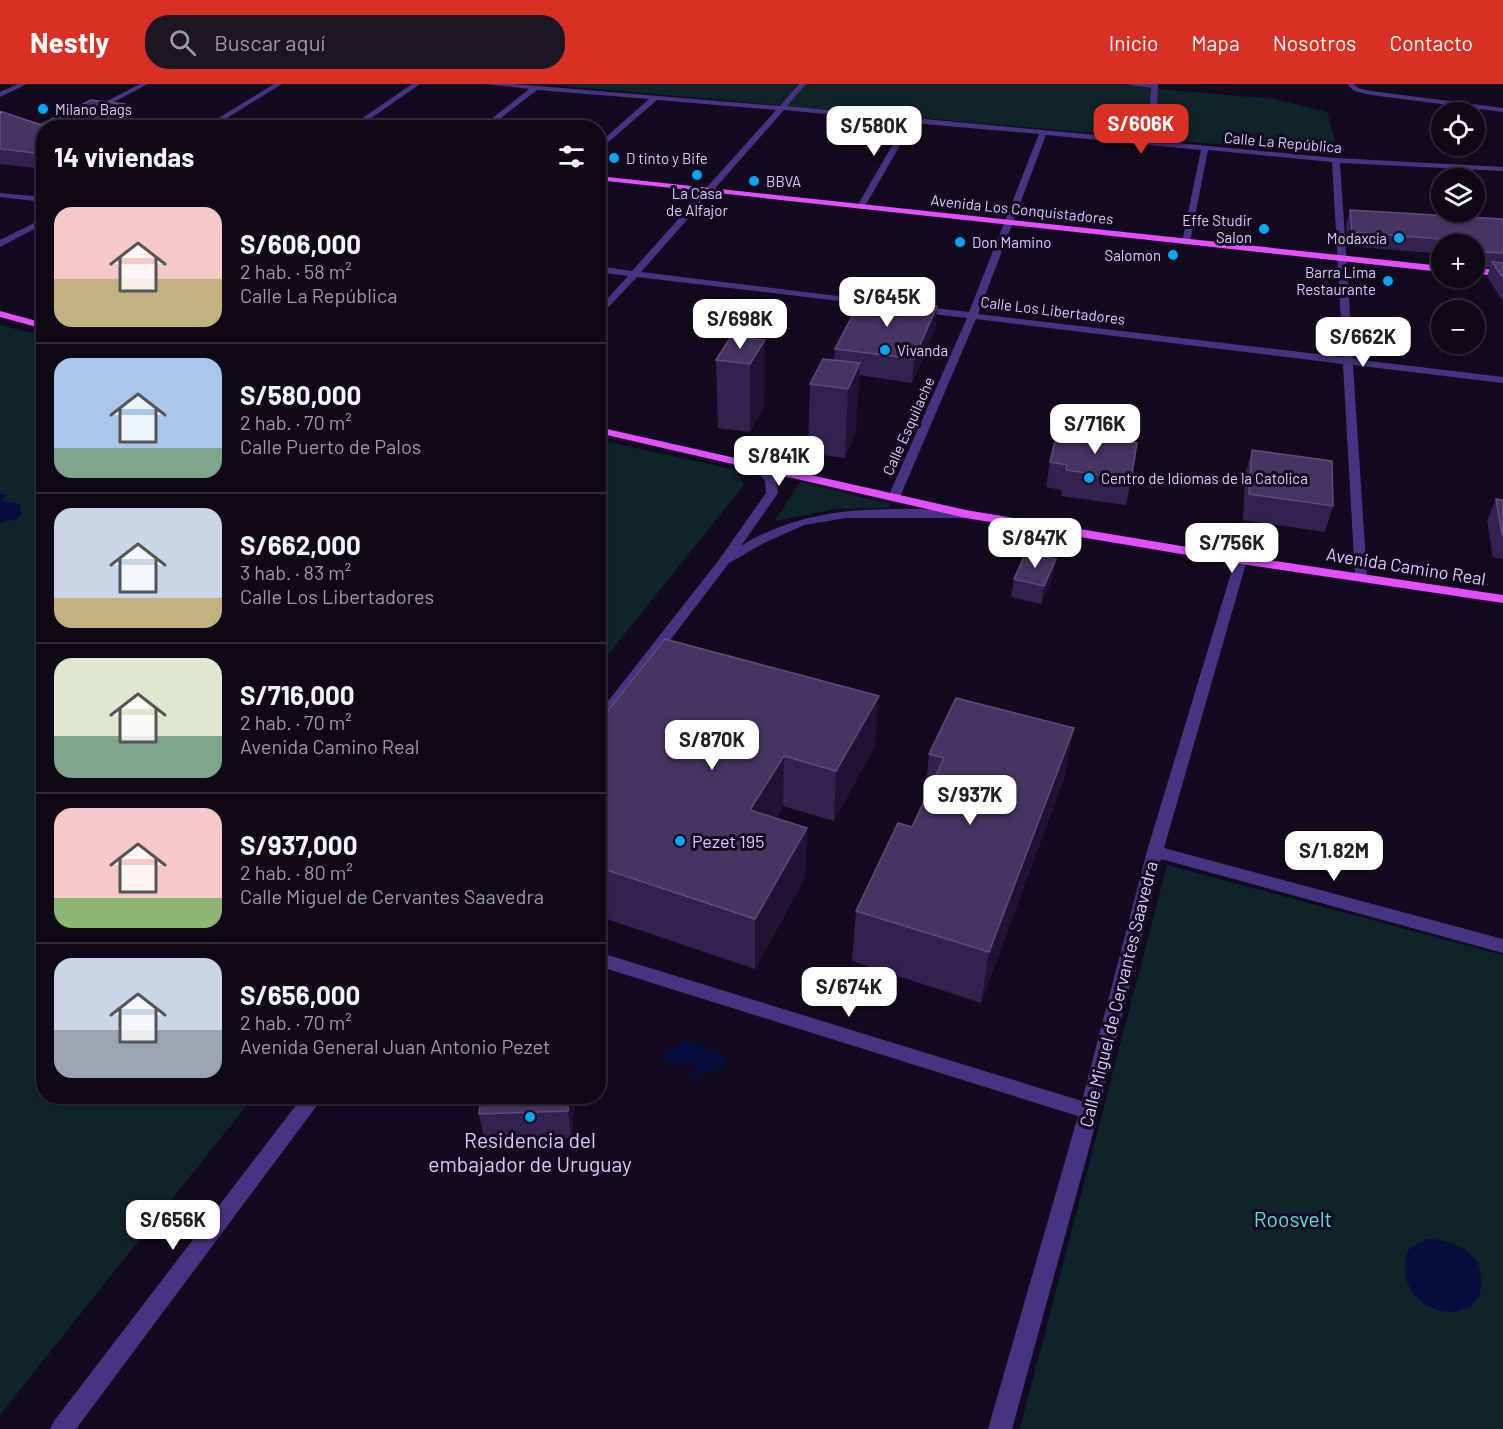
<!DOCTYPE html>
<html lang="es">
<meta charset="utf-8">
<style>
:root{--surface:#0e0817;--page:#1c1624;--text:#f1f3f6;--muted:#9b9aa1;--line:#2e2936;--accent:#d93025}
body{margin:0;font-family:Barlow,sans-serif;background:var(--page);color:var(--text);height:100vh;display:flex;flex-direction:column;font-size:22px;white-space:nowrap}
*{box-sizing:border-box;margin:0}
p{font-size:20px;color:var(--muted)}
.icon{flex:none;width:33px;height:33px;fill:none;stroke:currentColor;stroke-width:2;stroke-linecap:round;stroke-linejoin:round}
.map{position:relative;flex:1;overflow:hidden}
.details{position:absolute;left:36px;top:36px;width:570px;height:984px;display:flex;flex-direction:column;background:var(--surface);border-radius:24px;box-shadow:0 2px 4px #0004,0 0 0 2px var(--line)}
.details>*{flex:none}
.controls{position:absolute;left:1431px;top:18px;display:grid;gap:12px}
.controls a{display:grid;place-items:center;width:54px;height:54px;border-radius:50%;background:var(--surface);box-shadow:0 2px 4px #0004,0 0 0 2px var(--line);font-size:30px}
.price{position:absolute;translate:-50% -51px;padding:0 14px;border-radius:12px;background:#fff;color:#222;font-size:20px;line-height:39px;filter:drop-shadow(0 2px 3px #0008)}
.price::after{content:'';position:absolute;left:50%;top:36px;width:18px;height:14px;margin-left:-9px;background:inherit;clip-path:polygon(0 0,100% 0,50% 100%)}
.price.selected{background:var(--accent);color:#fff}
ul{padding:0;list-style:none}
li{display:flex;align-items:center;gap:18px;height:150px;padding:0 18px}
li+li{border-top:2px solid var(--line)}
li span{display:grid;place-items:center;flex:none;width:168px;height:120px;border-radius:18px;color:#555}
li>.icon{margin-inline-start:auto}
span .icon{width:72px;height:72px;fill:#fffc;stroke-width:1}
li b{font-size:26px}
h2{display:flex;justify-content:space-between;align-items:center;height:72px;padding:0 18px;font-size:26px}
header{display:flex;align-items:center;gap:36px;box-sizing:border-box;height:84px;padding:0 30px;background:var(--accent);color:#fff}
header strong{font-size:28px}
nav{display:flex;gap:33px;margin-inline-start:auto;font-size:21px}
.search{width:420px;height:54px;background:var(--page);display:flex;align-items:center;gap:15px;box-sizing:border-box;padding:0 21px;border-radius:24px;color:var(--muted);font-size:22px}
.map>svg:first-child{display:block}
.green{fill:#0e2429}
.water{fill:#060e3d}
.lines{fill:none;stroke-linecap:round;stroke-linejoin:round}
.minor{fill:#463381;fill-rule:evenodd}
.major{fill:#e34fff;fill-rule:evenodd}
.wall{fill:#34224e}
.shaded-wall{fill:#1f1233}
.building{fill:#463461;stroke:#5d4b7a;stroke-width:1.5}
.poi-dot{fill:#00a7f3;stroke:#120b1f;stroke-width:2}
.labels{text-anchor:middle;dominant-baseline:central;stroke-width:6;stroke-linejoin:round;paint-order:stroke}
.far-poi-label{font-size:15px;fill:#dac8ff;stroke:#120b1f;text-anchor:start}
.far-street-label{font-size:15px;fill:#dac8ff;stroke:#120b1f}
.street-label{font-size:18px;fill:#dac8ff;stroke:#120b1f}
.poi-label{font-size:18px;fill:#dac8ff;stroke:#120b1f;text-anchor:start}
.near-poi-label{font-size:21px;fill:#dac8ff;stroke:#120b1f}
.near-park-label{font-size:21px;fill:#4ee5e0;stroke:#120b1f}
</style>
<header>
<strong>Nestly</strong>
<div class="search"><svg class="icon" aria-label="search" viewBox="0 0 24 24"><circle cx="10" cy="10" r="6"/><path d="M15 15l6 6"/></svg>Buscar aquí</div>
<nav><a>Inicio</a><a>Mapa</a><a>Nosotros</a><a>Contacto</a></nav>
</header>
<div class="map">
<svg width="1503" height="1345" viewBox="0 0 1503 1345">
<rect width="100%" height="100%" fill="#120b1f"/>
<g class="green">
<polygon points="542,0 1144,0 1145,4 1274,15 1327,28 1339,71"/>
<polygon points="0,241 43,252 44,1012 253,1013 0,1331"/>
<polygon points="599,356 736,386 744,401 599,582"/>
<polygon points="800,398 890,420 888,424 836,425 775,437"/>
<polygon points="1167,781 1503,871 1503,1345 1020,1345"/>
</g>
<g class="water">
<polygon points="0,410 7,411 1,417 20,420 21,431 16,435 0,439"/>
<polygon points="684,956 725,973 722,982 692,996 696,982 658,976"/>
<path d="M1426,1155c20,0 40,7 52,24 25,74 -93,59 -70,-13z"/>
</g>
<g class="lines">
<g class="minor">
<polygon points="18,0 27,0 0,13 0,8"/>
<polygon points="140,0 148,0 65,44 55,44"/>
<polygon points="274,0 282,0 211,44 202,44"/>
<polygon points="412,0 420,0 357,44 348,44"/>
<path d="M485,0h29l266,22 19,-22h7l-19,22 361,34 3,-52 -27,-4h34l-2,57 180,17 167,9v4l-163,-8 13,196 150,18v6l-150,-18 14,212 -6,4 -6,-4 -12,-213 -367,-45 -76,178 -2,3h-8l-2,-3 79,-179 -50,-6 -5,-3 5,-3 52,6 70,-178 -126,-11 -48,83 -4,3 -4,-3 49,-84 -122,-12 -143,162 237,29 3,1v4l-244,-29 -39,41v-9l30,-33 -30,-4v-6l34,5 144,-161 -119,-10 -59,51v-7l51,-45 -112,-9 -49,38h-8l49,-39zM1046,51l155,15 -19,92 4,3 4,-3 18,-92 124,12 11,195 -365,-43z"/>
<polygon points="1347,0 1354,0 1358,4 1371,7 1503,24 1503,28 1371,11 1354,7"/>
<polygon points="0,109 44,113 44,118 0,113"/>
<polygon points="44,134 44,140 0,163 0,156"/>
<path d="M761,381c12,4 16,17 17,28l-37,53c72,-44 144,-37 225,-36l6,4 -6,4h-120l-42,7 -40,18 -35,20 -126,165 -5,2v-16l120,-153 48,-68 -1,-12 -10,-13z"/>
<polygon points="1241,472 1247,476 1164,764 1503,855 1503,869 1161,775 1090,1061 1012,1345 988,1345 1078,1032 598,882 598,868 1082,1017 1147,767 1235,476"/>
<polygon points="303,1012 324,1012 76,1345 50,1345 54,1337"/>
</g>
<g class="major">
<polygon points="0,27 47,42 47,44 41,46 0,31"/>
<polygon points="598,92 1442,182 1442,188 598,96"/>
<polygon points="1474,184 1503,186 1503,192 1474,190"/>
<polygon points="0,227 44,239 44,245 0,233"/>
<polygon points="598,343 966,426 1241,472 1503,511 1503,519 1241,480 966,434 598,349"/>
</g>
</g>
<g class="wall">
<polygon points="0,30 40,41 129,36 131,44 44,44 44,85 0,80"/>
<polygon points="1350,126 1503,135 1503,217 1487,193 1490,183 1479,182 1474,175 1474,160 1442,160 1442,170 1348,162 1346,140"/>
<polygon points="937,222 935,245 912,299 859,291 856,347 845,374 808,369 810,300 834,276 835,265"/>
<polygon points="765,256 764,323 750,348 718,344 716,276"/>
<polygon points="1057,348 1131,396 1126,421 1061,412 1062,406 1046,403 1050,378"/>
<polygon points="1252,366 1333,422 1325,448 1243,436 1245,391"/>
<polygon points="1496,415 1503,416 1503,475 1493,473 1487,437"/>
<polygon points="1056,475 1053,492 1041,520 1011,513 1014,495"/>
<polygon points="598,639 875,662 834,737 783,722 776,734 807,744 805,794 755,885 598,832"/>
<polygon points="1074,644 1064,694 981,919 852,877 856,827 912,743 924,719 929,670"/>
<polygon points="574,1012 572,1054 485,1057 479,1030"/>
</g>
<g class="shaded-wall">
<polygon points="125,20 131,44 128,44"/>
<polygon points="937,222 935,245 912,299 914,275"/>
<polygon points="765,256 764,323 750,348 750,280"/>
<polygon points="860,279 856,347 845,374 848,305"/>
<polygon points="1056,475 1053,492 1041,520 1044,502"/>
<polygon points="879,612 875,662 834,737 836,687"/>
<polygon points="1074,644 1064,694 981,919 989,868"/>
<polygon points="784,672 783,722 750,777 750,726"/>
<polygon points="807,744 805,794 755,885 755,835"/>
<polygon points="569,1012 574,1012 572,1054 568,1027"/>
</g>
<g class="building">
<polygon points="91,16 125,20 128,44 44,44 44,70 0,65 0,30 3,28 40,41"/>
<polygon points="368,38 411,44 360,44"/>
<polygon points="1350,126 1503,135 1503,169 1484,168 1478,158 1352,148"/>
<polygon points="1492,178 1503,179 1503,194"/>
<polygon points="862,213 937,222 914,275 835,265"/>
<polygon points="731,252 765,256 750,280 716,276"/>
<polygon points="823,275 860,279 848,305 810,300"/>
<polygon points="1057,348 1137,359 1131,396 1066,386 1067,381 1050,378"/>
<polygon points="1252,366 1332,377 1333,422 1249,410"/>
<polygon points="1496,415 1503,416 1503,451 1502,451"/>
<polygon points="1026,468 1056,475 1044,502 1014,495"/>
<polygon points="665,555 879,612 836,687 784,672 750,726 807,744 755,835 598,783 598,639"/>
<polygon points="956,614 1074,644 989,868 856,827 898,739 912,743 944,674 929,670"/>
<polygon points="481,1012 569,1012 568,1027 479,1030"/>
</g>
<g class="poi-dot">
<circle cx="43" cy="25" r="6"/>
<circle cx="614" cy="74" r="6"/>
<circle cx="697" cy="91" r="6"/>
<circle cx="754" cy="97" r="6"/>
<circle cx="1264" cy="145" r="6"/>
<circle cx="1399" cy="154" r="6"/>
<circle cx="960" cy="158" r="6"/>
<circle cx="1173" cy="171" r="6"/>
<circle cx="1388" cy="197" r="6"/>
<circle cx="885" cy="266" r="6"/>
<circle cx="1089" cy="394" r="6"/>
<circle cx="680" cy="757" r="6"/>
<circle cx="530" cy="1033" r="6"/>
</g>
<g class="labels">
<g class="far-poi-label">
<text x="55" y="25">Milano Bags</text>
<text x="626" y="74">D tinto y Bife</text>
<text x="766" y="97">BBVA</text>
<text x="697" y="109" text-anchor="middle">La Casa<tspan x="697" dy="17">de Alfajor</tspan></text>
<text x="1252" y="136" text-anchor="end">Effe Studir<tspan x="1252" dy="17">Salon</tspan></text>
<text x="1387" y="154" text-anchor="end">Modaxcía</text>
<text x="972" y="158">Don Mamino</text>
<text x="1161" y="171" text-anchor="end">Salomon</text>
<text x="1376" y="188" text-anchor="end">Barra Lima<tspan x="1376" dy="17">Restaurante</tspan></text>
<text x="897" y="266">Vivanda</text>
<text x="1101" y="394">Centro de Idiomas de la Catolica</text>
</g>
<g class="far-street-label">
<text transform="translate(1283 58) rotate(5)">Calle La República</text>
<text transform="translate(1022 125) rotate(6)">Avenida Los Conquistadores</text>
<text transform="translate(1053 226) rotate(7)">Calle Los Libertadores</text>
<text transform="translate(908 342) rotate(-66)">Calle Esquilache</text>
</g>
<g class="street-label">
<text transform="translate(1406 482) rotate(9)">Avenida Camino Real</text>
<text transform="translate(1118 910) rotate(-76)">Calle Miguel de Cervantes Saavedra</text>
</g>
<g class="poi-label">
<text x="692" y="757">Pezet 195</text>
</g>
<g class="near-poi-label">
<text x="530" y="1055">Residencia del<tspan x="530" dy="24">embajador de Uruguay</tspan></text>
</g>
<g class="near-park-label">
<text x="1293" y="1134">Roosvelt</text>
</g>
</g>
</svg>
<div class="controls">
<a><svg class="icon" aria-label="locate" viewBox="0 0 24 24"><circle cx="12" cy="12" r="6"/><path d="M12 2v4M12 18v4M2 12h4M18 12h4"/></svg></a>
<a><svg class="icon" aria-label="layers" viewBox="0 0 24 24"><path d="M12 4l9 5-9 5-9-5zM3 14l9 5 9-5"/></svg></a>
<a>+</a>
<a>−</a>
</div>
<b class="price selected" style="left:1141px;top:71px">S/606K</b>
<b class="price" style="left:874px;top:73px">S/580K</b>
<b class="price" style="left:887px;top:244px">S/645K</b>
<b class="price" style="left:740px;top:266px">S/698K</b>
<b class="price" style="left:1363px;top:284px">S/662K</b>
<b class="price" style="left:1095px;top:371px">S/716K</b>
<b class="price" style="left:779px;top:403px">S/841K</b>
<b class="price" style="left:1035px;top:485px">S/847K</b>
<b class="price" style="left:1232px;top:490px">S/756K</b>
<b class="price" style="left:712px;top:687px">S/870K</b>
<b class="price" style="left:970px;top:742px">S/937K</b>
<b class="price" style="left:1334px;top:798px">S/1.82M</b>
<b class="price" style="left:849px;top:934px">S/674K</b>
<b class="price" style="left:173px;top:1167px">S/656K</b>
<section class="details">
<h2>14 viviendas<svg class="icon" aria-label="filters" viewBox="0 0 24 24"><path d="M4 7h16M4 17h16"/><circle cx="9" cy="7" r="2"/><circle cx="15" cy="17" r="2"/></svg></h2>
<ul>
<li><span style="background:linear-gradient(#f6c9c9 60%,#c2b280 0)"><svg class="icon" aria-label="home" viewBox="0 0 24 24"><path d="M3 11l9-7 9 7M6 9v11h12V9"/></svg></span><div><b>S/606,000</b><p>2 hab. · 58 m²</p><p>Calle La República</p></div></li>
<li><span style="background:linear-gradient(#a9c7e8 75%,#7fa58c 0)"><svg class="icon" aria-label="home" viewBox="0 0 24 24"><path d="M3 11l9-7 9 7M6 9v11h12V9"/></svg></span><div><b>S/580,000</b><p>2 hab. · 70 m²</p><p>Calle Puerto de Palos</p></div></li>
<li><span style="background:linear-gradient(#c9d6e8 75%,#c2b280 0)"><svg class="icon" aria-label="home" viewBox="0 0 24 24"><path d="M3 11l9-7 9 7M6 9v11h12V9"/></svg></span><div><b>S/662,000</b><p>3 hab. · 83 m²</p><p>Calle Los Libertadores</p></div></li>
<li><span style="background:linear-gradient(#dfe7d0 65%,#7fa58c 0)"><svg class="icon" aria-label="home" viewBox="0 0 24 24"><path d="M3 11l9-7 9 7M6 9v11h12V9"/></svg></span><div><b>S/716,000</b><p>2 hab. · 70 m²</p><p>Avenida Camino Real</p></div></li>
<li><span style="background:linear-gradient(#f6c9c9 75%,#8fb573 0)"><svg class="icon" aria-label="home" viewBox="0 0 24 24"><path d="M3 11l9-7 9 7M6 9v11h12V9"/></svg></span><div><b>S/937,000</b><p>2 hab. · 80 m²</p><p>Calle Miguel de Cervantes Saavedra</p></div></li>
<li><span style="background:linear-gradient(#c9d6e8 60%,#9aa5b1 0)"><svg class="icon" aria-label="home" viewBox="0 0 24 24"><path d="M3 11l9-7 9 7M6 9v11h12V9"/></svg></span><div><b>S/656,000</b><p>2 hab. · 70 m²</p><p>Avenida General Juan Antonio Pezet</p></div></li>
</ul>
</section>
</div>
